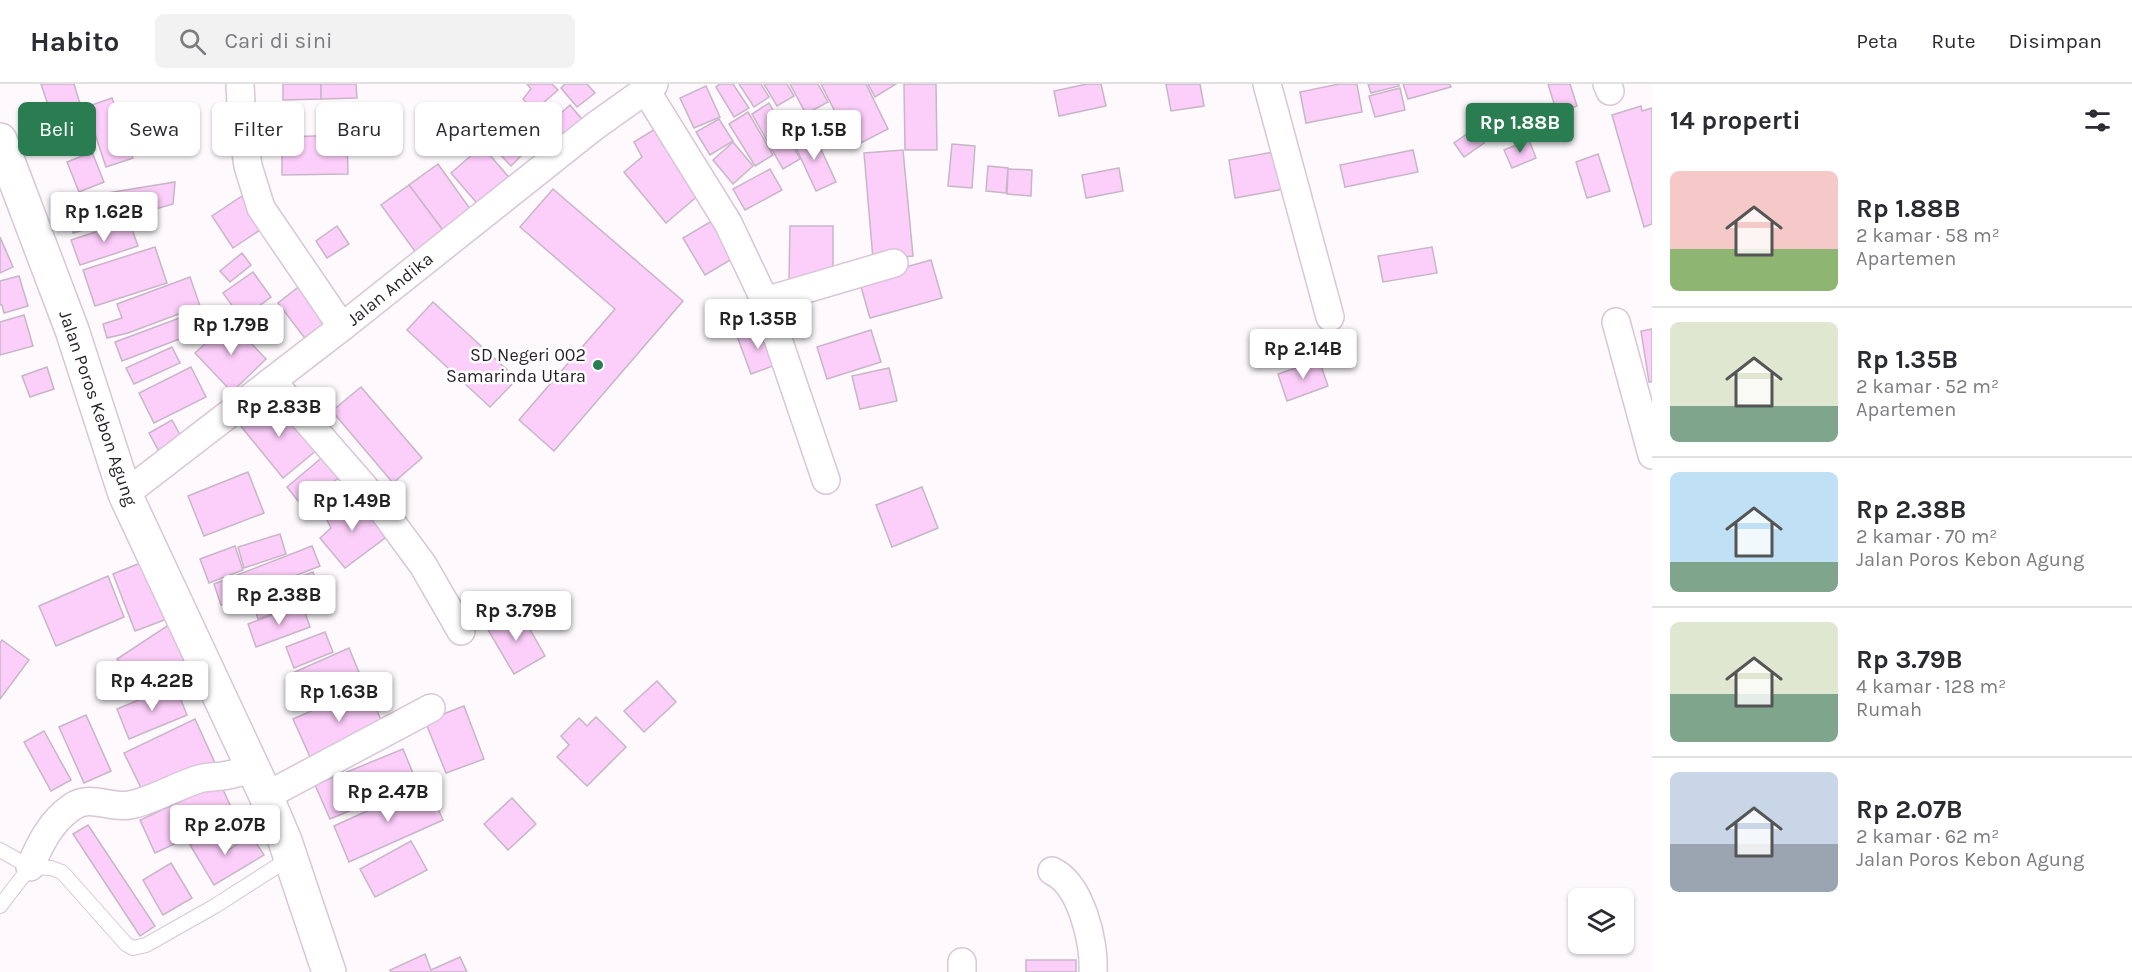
<!DOCTYPE html>
<html lang="id">
<meta charset="utf-8">
<style>
:root{--surface:#fff;--page:#f2f2f3;--text:#2b2b33;--muted:#7c7c81;--line:#e1e1e2;--accent:#297d50}
body{margin:0;font-family:Karla,sans-serif;background:var(--page);color:var(--text);height:100vh;display:flex;flex-direction:column;font-size:22px;white-space:nowrap}
*{box-sizing:border-box;margin:0}
p{font-size:20px;color:var(--muted)}
.icon{flex:none;width:33px;height:33px;fill:none;stroke:currentColor;stroke-width:2;stroke-linecap:round;stroke-linejoin:round}
.map{position:relative;flex:1;overflow:hidden}
.side{display:flex;flex-direction:column;background:var(--surface);width:480px}
.side>*{flex:none}
.banner{position:absolute;left:18px;top:18px;width:570px;height:54px;display:flex;gap:12px}
.tools{position:absolute;left:1568px;top:804px;display:grid;gap:12px}
.tools a{display:grid;place-items:center;width:66px;height:66px;border-radius:9px;background:var(--surface);box-shadow:0 2px 4px #0004;font-size:30px}
.price{position:absolute;translate:-50% -51px;padding:0 14px;border-radius:6px;background:#fff;color:#222;font-size:20px;line-height:39px;filter:drop-shadow(0 2px 3px #0008)}
.price::after{content:'';position:absolute;left:50%;top:36px;width:18px;height:14px;margin-left:-9px;background:inherit;clip-path:polygon(0 0,100% 0,50% 100%)}
.price.selected{background:var(--accent);color:#fff}
ul{padding:0;list-style:none}
li{display:flex;align-items:center;gap:18px;height:150px;padding:0 18px}
li+li{border-top:2px solid var(--line)}
li span{display:grid;place-items:center;flex:none;width:168px;height:120px;border-radius:9px;color:#555}
li>.icon{margin-inline-start:auto}
span .icon{width:72px;height:72px;fill:#fffc;stroke-width:1}
li b{font-size:26px}
h2{display:flex;justify-content:space-between;align-items:center;height:72px;padding:0 18px;font-size:26px}
.pill{padding:0 21px;border-radius:9px;background:var(--surface);box-shadow:0 2px 4px #0004;font-size:21px;line-height:54px}
.pill.selected{background:var(--accent);color:#fff}
header{display:flex;align-items:center;gap:36px;box-sizing:border-box;height:84px;padding:0 30px;background:var(--surface);border-bottom:2px solid var(--line)}
header strong{font-size:28px}
nav{display:flex;gap:33px;margin-inline-start:auto;font-size:21px}
.search{width:420px;height:54px;background:var(--page);display:flex;align-items:center;gap:15px;box-sizing:border-box;padding:0 21px;border-radius:9px;color:var(--muted);font-size:22px}
main{display:flex;flex:1;min-height:0}
.map>svg:first-child{display:block}
.building{fill:#fccefa;stroke:#c8b6c7;stroke-width:1.5}
.lines{fill:none;stroke-linecap:round;stroke-linejoin:round}
.service-casing{stroke:#d9c6d8;stroke-width:16}
.minor-casing{stroke:#d9c6d8;stroke-width:30}
.secondary-casing{stroke:#d9c6d8;stroke-width:36}
.service{stroke:#fff;stroke-width:14}
.minor{stroke:#fff;stroke-width:27}
.secondary{stroke:#fff;stroke-width:33}
.poi-dot{fill:#297d50;stroke:#fff;stroke-width:2}
.labels{text-anchor:middle;dominant-baseline:central;stroke-width:5;stroke-linejoin:round;paint-order:stroke}
.street-label{font-size:18px;fill:#261f26;stroke:#fff}
.poi-label{font-size:18px;fill:#261f26;stroke:#fff;text-anchor:end}
</style>
<header>
<strong>Habito</strong>
<div class="search"><svg class="icon" aria-label="search" viewBox="0 0 24 24"><circle cx="10" cy="10" r="6"/><path d="M15 15l6 6"/></svg>Cari di sini</div>
<nav><a>Peta</a><a>Rute</a><a>Disimpan</a></nav>
</header>
<main>
<div class="map">
<svg width="1652" height="888" viewBox="0 0 1652 888">
<rect width="100%" height="100%" fill="#fdf9fd"/>
<g class="building">
<polygon points="41,0 74,0 82,26 53,36"/>
<polygon points="283,0 321,0 321,15 283,16"/>
<polygon points="321,0 356,0 357,14 321,15"/>
<polygon points="527,0 552,0 558,6 534,27 523,15 531,5"/>
<polygon points="565,0 587,0 595,9 577,23 561,4"/>
<polygon points="720,0 733,0 749,24 734,33 716,3"/>
<polygon points="739,0 761,0 769,13 754,23"/>
<polygon points="764,0 787,0 794,12 777,22"/>
<polygon points="790,0 818,0 828,18 806,30"/>
<polygon points="821,0 866,0 888,45 853,63"/>
<polygon points="868,0 896,0 875,13"/>
<polygon points="904,0 936,0 937,66 905,66"/>
<polygon points="1087,0 1101,0 1106,22 1059,32 1054,7"/>
<polygon points="1166,0 1200,0 1204,22 1171,27"/>
<polygon points="1339,0 1357,0 1362,28 1306,39 1300,8"/>
<polygon points="1368,0 1399,0 1399,2 1371,9"/>
<polygon points="1403,0 1450,0 1451,3 1408,15"/>
<polygon points="1548,0 1570,0 1577,22 1557,29"/>
<polygon points="706,2 720,33 694,44 680,14"/>
<polygon points="1400,4 1405,26 1375,33 1369,12"/>
<polygon points="112,14 133,74 106,83 86,23"/>
<polygon points="769,19 800,75 783,85 752,30"/>
<polygon points="570,21 586,40 567,56 551,38"/>
<polygon points="1641,22 1642,27 1652,24 1652,140 1644,143 1612,31"/>
<polygon points="748,28 773,71 755,82 729,40"/>
<polygon points="514,30 538,55 511,82 487,57"/>
<polygon points="84,35 92,62 62,70 54,44"/>
<polygon points="719,35 733,57 710,71 696,48"/>
<polygon points="655,45 676,81 700,110 666,139 624,88 642,73 634,58"/>
<polygon points="1474,45 1484,59 1464,73 1454,59"/>
<polygon points="813,48 836,98 816,107 793,57"/>
<polygon points="347,51 348,90 282,91 282,53"/>
<polygon points="1529,56 1536,74 1512,84 1504,66"/>
<polygon points="733,58 753,82 733,100 713,76"/>
<polygon points="952,60 975,62 972,104 948,102"/>
<polygon points="482,62 513,98 482,125 451,89"/>
<polygon points="903,66 913,172 873,175 864,69"/>
<polygon points="1284,66 1290,104 1235,114 1229,76"/>
<polygon points="1413,66 1418,88 1345,103 1340,81"/>
<polygon points="92,68 104,98 79,108 67,78"/>
<polygon points="1598,70 1610,107 1587,114 1576,78"/>
<polygon points="438,80 473,129 445,149 409,101"/>
<polygon points="988,82 1008,84 1006,109 986,107"/>
<polygon points="1119,84 1123,107 1086,114 1082,91"/>
<polygon points="770,85 782,106 745,126 733,105"/>
<polygon points="1008,85 1032,86 1031,112 1007,110"/>
<polygon points="175,98 173,120 73,149 64,116"/>
<polygon points="409,101 445,149 417,170 381,121"/>
<polygon points="553,105 683,217 554,367 519,336 615,225 520,143"/>
<polygon points="242,112 263,144 233,164 212,132"/>
<polygon points="715,135 737,172 705,191 683,154"/>
<polygon points="129,137 138,162 80,181 71,156"/>
<polygon points="337,142 349,160 327,174 316,157"/>
<polygon points="790,142 833,142 833,194 789,195"/>
<polygon points="0,153 13,183 0,189"/>
<polygon points="155,163 167,199 95,222 83,186"/>
<polygon points="1432,163 1437,189 1383,198 1378,172"/>
<polygon points="242,169 251,181 230,198 220,187"/>
<polygon points="931,176 942,214 870,234 859,196"/>
<polygon points="253,188 271,213 242,235 223,209"/>
<polygon points="19,192 28,222 4,229 2,221 0,221 0,197"/>
<polygon points="190,193 200,222 128,249 107,254 103,240 122,234 117,220"/>
<polygon points="301,201 332,244 310,261 278,219"/>
<polygon points="433,218 517,295 490,323 407,246"/>
<polygon points="201,226 208,244 122,277 115,258"/>
<polygon points="24,231 33,262 0,271 0,238"/>
<polygon points="230,237 266,275 232,308 195,269"/>
<polygon points="765,243 778,280 751,290 737,252"/>
<polygon points="1652,245 1652,298 1649,298 1641,247"/>
<polygon points="871,246 881,278 827,295 817,263"/>
<polygon points="172,263 180,279 134,300 126,284"/>
<polygon points="1319,276 1328,302 1287,317 1278,290"/>
<polygon points="47,283 54,305 30,313 22,292"/>
<polygon points="191,283 206,313 154,339 139,309"/>
<polygon points="889,284 897,317 860,325 852,292"/>
<polygon points="361,303 422,374 393,399 332,327"/>
<polygon points="274,314 317,366 283,394 240,341"/>
<polygon points="172,336 184,358 161,371 149,349"/>
<polygon points="325,371 342,391 303,423 287,403"/>
<polygon points="248,388 264,429 204,452 188,412"/>
<polygon points="922,403 938,444 892,463 876,421"/>
<polygon points="360,411 385,454 345,484 320,454 331,444 325,432"/>
<polygon points="280,450 286,470 244,484 238,463"/>
<polygon points="235,462 243,486 209,499 200,475"/>
<polygon points="312,462 320,482 221,521 214,500"/>
<polygon points="153,474 175,532 135,547 113,490"/>
<polygon points="313,488 321,512 258,535 250,511"/>
<polygon points="108,492 124,533 56,562 39,522"/>
<polygon points="302,520 310,543 256,563 248,540"/>
<polygon points="519,526 545,572 514,590 487,544"/>
<polygon points="170,540 191,572 138,607 117,575"/>
<polygon points="325,548 333,568 294,584 286,563"/>
<polygon points="2,556 29,576 0,615 0,559"/>
<polygon points="349,564 363,598 302,624 288,591"/>
<polygon points="657,597 676,618 644,648 624,627"/>
<polygon points="175,601 187,631 129,655 117,625"/>
<polygon points="367,603 384,643 311,675 293,635"/>
<polygon points="464,622 484,675 446,689 425,637"/>
<polygon points="86,631 111,687 84,699 59,643"/>
<polygon points="596,633 626,663 587,702 557,673 569,661 561,652 579,634 587,642"/>
<polygon points="195,635 215,679 145,712 124,669"/>
<polygon points="44,647 71,696 51,707 24,658"/>
<polygon points="403,665 417,699 330,735 315,701"/>
<polygon points="220,699 235,732 155,769 140,736"/>
<polygon points="427,700 443,736 349,778 334,742"/>
<polygon points="512,714 536,740 508,766 484,740"/>
<polygon points="88,741 155,842 140,852 73,750"/>
<polygon points="215,746 227,767 251,751 264,771 214,801 190,761"/>
<polygon points="411,757 427,786 375,813 360,785"/>
<polygon points="171,779 192,814 163,831 143,796"/>
<polygon points="425,870 431,886 460,873 467,888 391,888 390,886"/>
<rect x="1026" y="876" width="50" height="12"/>
</g>
<g class="lines">
<g class="service-casing">
<g id="service">
<polyline points="0,766 30,783 51,784 62,788 126,860 133,864 146,861 215,822 290,774"/>
<polyline points="0,822 30,783"/>
</g>
</g>
<g class="minor-casing">
<g id="minor">
<polyline points="240,0 242,41 248,82 261,124 342,243"/>
<polyline points="1267,0 1330,233"/>
<polyline points="1607,0 1610,7"/>
<polyline points="645,5 728,139 765,217 826,396"/>
<polyline points="765,217 894,179"/>
<polyline points="1616,238 1652,371"/>
<polyline points="272,297 373,413 423,481 461,547"/>
<polyline points="125,410 342,243 595,42 654,0"/>
<polyline points="266,712 431,624"/>
<path d="M30,783c10,-23 21,-46 42,-60 18,-13 38,2 58,-2 24,-5 46,-19 69,-26 8,-2 16,-2 23,-3 11,-1 21,-5 32,-8"/>
<path d="M1052,787c29,13 43,72 41,101"/>
<polyline points="962,888 962,878"/>
</g>
</g>
<g class="secondary-casing">
<polyline id="secondary" points="0,56 72,246 125,410 266,712 285,757 329,888"/>
</g>
<use href="#service" class="service"/>
<use href="#minor" class="minor"/>
<use href="#secondary" class="secondary"/>
</g>
<circle class="poi-dot" cx="598" cy="281" r="6"/>
<g class="labels">
<g class="street-label">
<text transform="translate(390 205) rotate(-39)">Jalan Andika</text>
<text transform="translate(98 324) rotate(71)">Jalan Poros Kebon Agung</text>
</g>
<g class="poi-label">
<text x="586" y="271">SD Negeri 002<tspan x="586" dy="21">Samarinda Utara</tspan></text>
</g>
</g>
</svg>
<div class="tools">
<a><svg class="icon" aria-label="layers" viewBox="0 0 24 24"><path d="M12 4l9 5-9 5-9-5zM3 14l9 5 9-5"/></svg></a>
</div>
<b class="price selected" style="left:1520px;top:70px">Rp 1.88B</b>
<b class="price" style="left:814px;top:77px">Rp 1.5B</b>
<b class="price" style="left:104px;top:159px">Rp 1.62B</b>
<b class="price" style="left:758px;top:266px">Rp 1.35B</b>
<b class="price" style="left:231px;top:272px">Rp 1.79B</b>
<b class="price" style="left:1303px;top:296px">Rp 2.14B</b>
<b class="price" style="left:279px;top:354px">Rp 2.83B</b>
<b class="price" style="left:352px;top:448px">Rp 1.49B</b>
<b class="price" style="left:279px;top:542px">Rp 2.38B</b>
<b class="price" style="left:516px;top:558px">Rp 3.79B</b>
<b class="price" style="left:152px;top:628px">Rp 4.22B</b>
<b class="price" style="left:339px;top:639px">Rp 1.63B</b>
<b class="price" style="left:388px;top:739px">Rp 2.47B</b>
<b class="price" style="left:225px;top:772px">Rp 2.07B</b>
<div class="banner">
<a class="pill selected">Beli</a>
<a class="pill">Sewa</a>
<a class="pill">Filter</a>
<a class="pill">Baru</a>
<a class="pill">Apartemen</a>
</div>
</div>
<section class="side">
<h2>14 properti<svg class="icon" aria-label="filters" viewBox="0 0 24 24"><path d="M4 7h16M4 17h16"/><circle cx="9" cy="7" r="2"/><circle cx="15" cy="17" r="2"/></svg></h2>
<ul>
<li><span style="background:linear-gradient(#f6c9c9 65%,#8fb573 0)"><svg class="icon" aria-label="home" viewBox="0 0 24 24"><path d="M3 11l9-7 9 7M6 9v11h12V9"/></svg></span><div><b>Rp 1.88B</b><p>2 kamar · 58 m²</p><p>Apartemen</p></div></li>
<li><span style="background:linear-gradient(#dfe7d0 70%,#7fa58c 0)"><svg class="icon" aria-label="home" viewBox="0 0 24 24"><path d="M3 11l9-7 9 7M6 9v11h12V9"/></svg></span><div><b>Rp 1.35B</b><p>2 kamar · 52 m²</p><p>Apartemen</p></div></li>
<li><span style="background:linear-gradient(#bfe0f5 75%,#7fa58c 0)"><svg class="icon" aria-label="home" viewBox="0 0 24 24"><path d="M3 11l9-7 9 7M6 9v11h12V9"/></svg></span><div><b>Rp 2.38B</b><p>2 kamar · 70 m²</p><p>Jalan Poros Kebon Agung</p></div></li>
<li><span style="background:linear-gradient(#dfe7d0 60%,#7fa58c 0)"><svg class="icon" aria-label="home" viewBox="0 0 24 24"><path d="M3 11l9-7 9 7M6 9v11h12V9"/></svg></span><div><b>Rp 3.79B</b><p>4 kamar · 128 m²</p><p>Rumah</p></div></li>
<li><span style="background:linear-gradient(#c9d6e8 60%,#9aa5b1 0)"><svg class="icon" aria-label="home" viewBox="0 0 24 24"><path d="M3 11l9-7 9 7M6 9v11h12V9"/></svg></span><div><b>Rp 2.07B</b><p>2 kamar · 62 m²</p><p>Jalan Poros Kebon Agung</p></div></li>
</ul>
</section>
</main>
